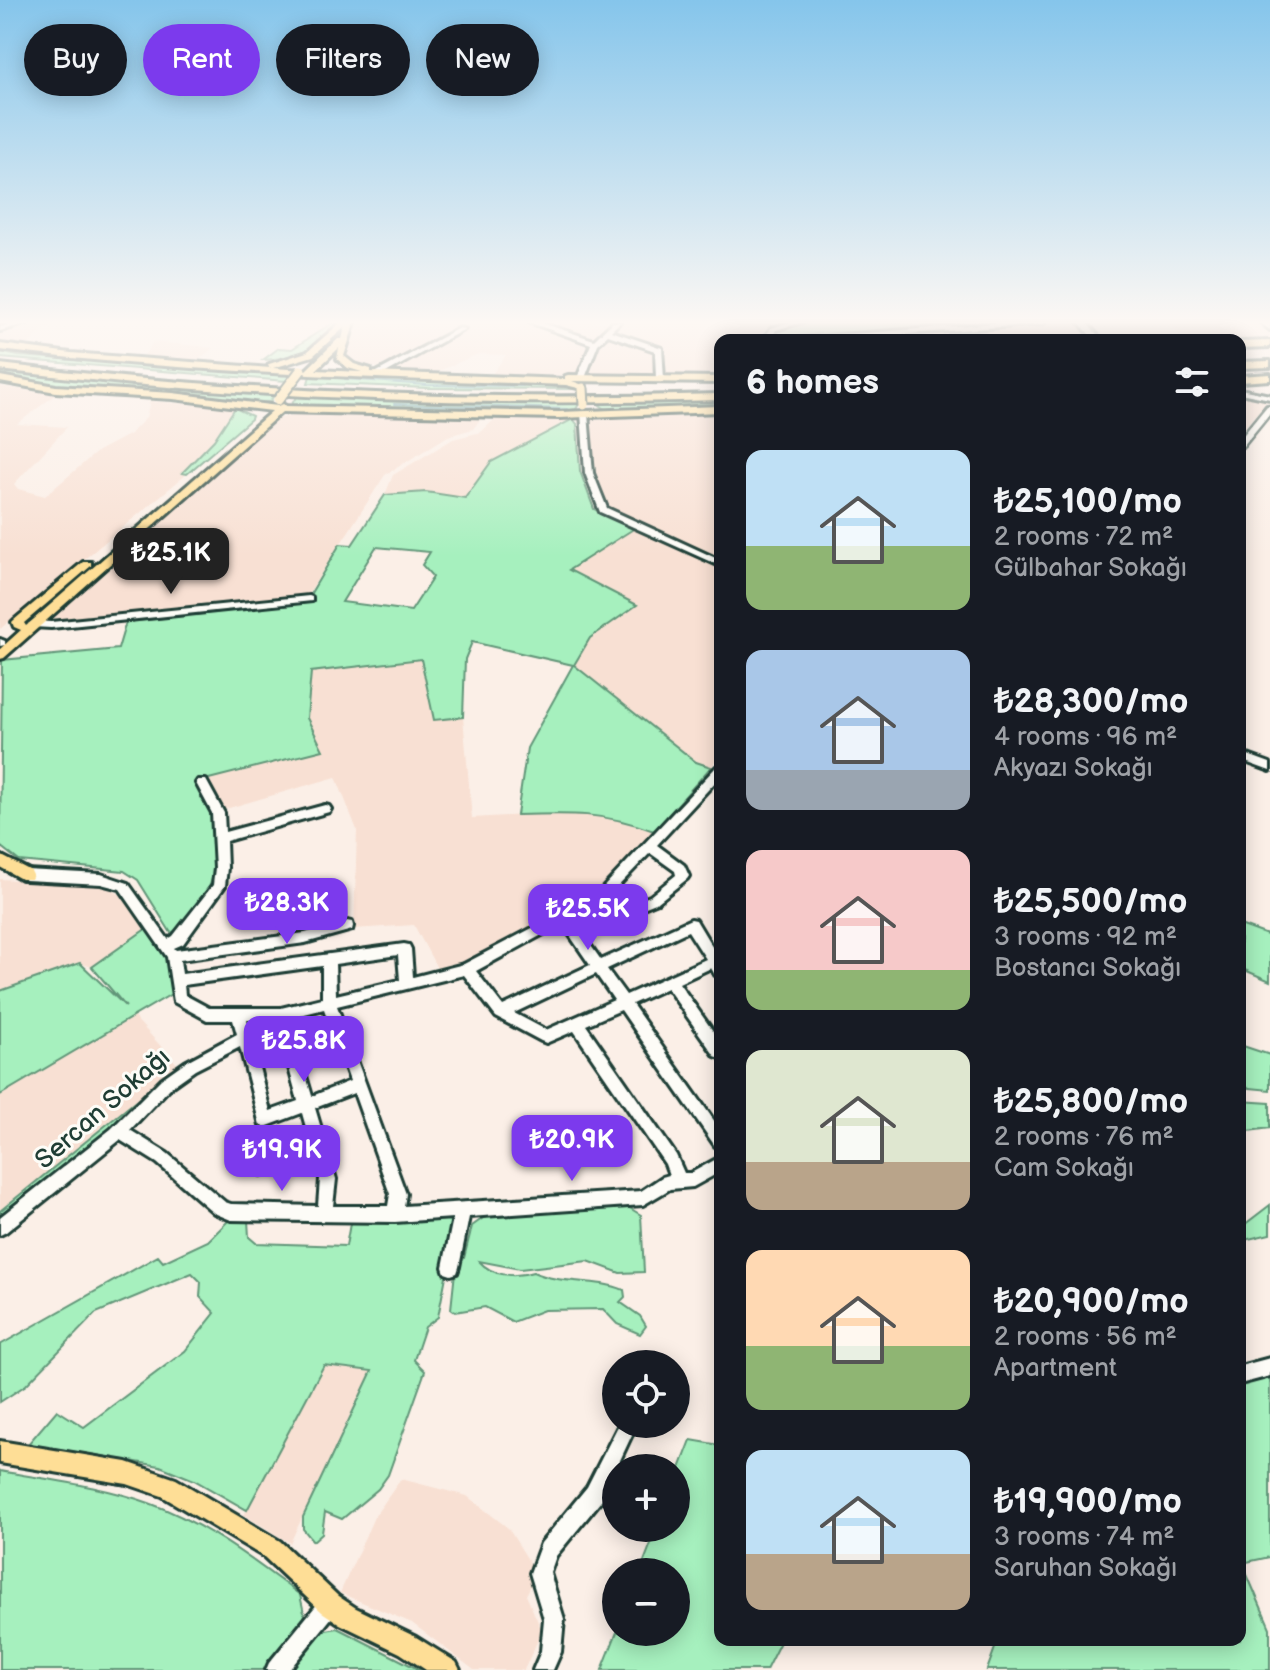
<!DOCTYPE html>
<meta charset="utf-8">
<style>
:root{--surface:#171b24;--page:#20242c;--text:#f1f3f6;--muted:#9ea1a6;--accent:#7c3aed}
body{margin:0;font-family:"Balsamiq Sans",sans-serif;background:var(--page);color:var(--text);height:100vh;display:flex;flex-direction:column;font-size:30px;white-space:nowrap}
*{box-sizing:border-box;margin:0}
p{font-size:26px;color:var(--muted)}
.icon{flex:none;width:44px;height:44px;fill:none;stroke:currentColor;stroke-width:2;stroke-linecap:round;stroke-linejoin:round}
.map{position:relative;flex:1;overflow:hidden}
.details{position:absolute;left:714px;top:334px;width:532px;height:1312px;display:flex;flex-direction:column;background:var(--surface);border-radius:16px;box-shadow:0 4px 20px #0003}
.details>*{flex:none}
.top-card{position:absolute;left:24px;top:24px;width:570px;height:72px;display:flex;gap:16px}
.buttons{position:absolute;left:602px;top:1350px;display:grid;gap:16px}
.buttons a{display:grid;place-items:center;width:88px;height:88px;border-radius:50%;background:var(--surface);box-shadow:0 4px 20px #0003;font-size:40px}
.price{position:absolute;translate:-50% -68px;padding:0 18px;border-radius:16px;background:var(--accent);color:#fff;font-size:26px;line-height:52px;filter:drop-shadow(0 2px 4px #0008)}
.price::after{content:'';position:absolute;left:50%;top:48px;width:24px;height:18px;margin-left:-12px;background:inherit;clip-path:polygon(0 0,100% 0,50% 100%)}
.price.on{background:#222;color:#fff}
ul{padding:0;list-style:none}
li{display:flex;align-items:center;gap:24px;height:200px;padding:0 32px}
li span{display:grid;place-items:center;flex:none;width:224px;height:160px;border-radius:16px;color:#555}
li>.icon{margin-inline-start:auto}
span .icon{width:96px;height:96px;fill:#fffc;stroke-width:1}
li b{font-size:34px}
h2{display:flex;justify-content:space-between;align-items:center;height:96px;padding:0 32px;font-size:34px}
.pill{padding:0 28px;border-radius:36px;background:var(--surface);box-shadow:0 4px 20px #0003;font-size:28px;line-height:72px}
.pill.on{background:var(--accent);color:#fff}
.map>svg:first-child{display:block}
.built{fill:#f8e0d3}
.green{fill:#a6f0be;stroke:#629679;stroke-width:2;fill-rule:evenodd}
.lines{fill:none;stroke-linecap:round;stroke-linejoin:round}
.stream{stroke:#639ea5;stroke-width:2}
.minor-casing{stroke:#1f3d34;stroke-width:6}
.major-casing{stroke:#1f3d34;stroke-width:6}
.highway-casing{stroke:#1f3d34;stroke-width:6}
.minor{fill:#fdfcf7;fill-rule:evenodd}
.major{fill:#fede96;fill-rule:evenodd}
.highway{fill:#fede96;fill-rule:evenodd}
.major-bridge-casing{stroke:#1f3d34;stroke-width:13;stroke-linecap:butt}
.major-bridge{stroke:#fede96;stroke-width:9}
.labels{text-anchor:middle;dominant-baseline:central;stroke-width:6;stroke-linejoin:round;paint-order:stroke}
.near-street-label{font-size:26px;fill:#1f3d34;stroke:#fdfcf7}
</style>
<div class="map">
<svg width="1270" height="1670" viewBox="0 0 1270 1670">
<rect width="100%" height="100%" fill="#fbefe7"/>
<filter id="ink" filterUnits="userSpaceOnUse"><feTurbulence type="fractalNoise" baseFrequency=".0125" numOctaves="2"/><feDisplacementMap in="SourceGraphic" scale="16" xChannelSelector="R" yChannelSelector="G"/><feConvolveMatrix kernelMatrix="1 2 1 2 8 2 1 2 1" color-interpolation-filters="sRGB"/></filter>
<g filter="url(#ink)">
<g class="built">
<polygon points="32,322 54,322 27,345 0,341 0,331"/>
<polygon points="353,322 530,322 539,327 543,322 786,322 766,327 758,340 720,340 720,376 666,378 492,374 506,355 478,354 432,374 389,371 354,362 345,355"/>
<polygon points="1077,322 1093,340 934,340 928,332"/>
<polygon points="1168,322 1256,322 1270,334 1270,342 1193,340 1184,338"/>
<polygon points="153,342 198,346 213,348 196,362 143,357"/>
<polygon points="0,386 55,395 17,424 67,427 14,484 18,489 45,496 98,451 130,434 146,418 150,401 235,408 214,440 183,473 187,474 0,629"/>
<polygon points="1240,393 1269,399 1240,432"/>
<polygon points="304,413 482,417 473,429 448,436 385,475 308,594 72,620 54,620 48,615 113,559 187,573 205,554 145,531 280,418"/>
<polygon points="720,415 720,755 711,767 696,762 574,665 590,638 636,605 568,569 634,528 599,512 606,508 596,478 591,420"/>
<polygon points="495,419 573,419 491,462 465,498 426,492 385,495 393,475 453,439 481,432"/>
<polygon points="422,659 434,720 463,717 472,818 579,812 624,820 654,831 595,892 501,949 438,970 414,925 354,929 357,830 336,777 222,810 205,779 307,718 311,672"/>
<polygon points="0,879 103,885 126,898 150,926 92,967 80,963 0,991"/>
<polygon points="134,1017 179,1066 0,1211 0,1094"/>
<polygon points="324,1365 372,1371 290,1543 244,1515"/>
<polygon points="401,1479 467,1496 508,1528 537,1574 526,1595 542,1631 524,1670 474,1670 412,1623 340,1593 374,1517"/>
</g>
<g class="green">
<path d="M334,322l4,2c-16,25 -47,35 -75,36l16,-12 13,1z"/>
<polygon points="811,322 925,322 928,327 773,340 776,332"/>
<polygon points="0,352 18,356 291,375 286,381 0,358"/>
<path d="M0,372l274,23 -4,7c-90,0 -182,-9 -270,-25z"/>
<polygon points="310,376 563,384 577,389 427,388 308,383"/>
<polygon points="296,397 579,404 576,409 562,412 295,407 292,404"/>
<polygon points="720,401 720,406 607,410 597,403"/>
<polygon points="235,408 252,416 251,419 187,474 182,473 214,440"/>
<path d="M573,419l4,5 3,47 14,38 41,19 -66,42 68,35 -47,33 -16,27 122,97 15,5 -57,64c-51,-19 -83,-18 -137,-16l10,-67 46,-83 -101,-23 -7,17 -2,58 -29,3 -13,-61 -110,13 -4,46 16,32 -126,32 15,32 3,56 -6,18 -31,41 -7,4 -33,-53 -14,-9 -105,-10 -19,-15 2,-186 116,-11 8,-27 179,-19 35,-59 12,1 33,-50 41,-3 39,6 26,-36zM376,547l54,5 -8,13 11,12 -22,34 -69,-9z"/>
<polygon points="1240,925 1270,936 1270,981 1240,968"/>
<polygon points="150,926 168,959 173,993 0,1095 0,991 80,963 126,1007 92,967"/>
<polygon points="1240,1045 1270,1055 1270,1090 1240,1087"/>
<polygon points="179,1066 113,1130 0,1223 0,1211"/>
<polygon points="1240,1101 1270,1103 1270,1128 1240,1132"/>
<polygon points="1270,1205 1270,1234 1240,1241 1240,1228"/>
<path d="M628,1207l13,8 3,57 -24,1 -32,-12 -68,8 -41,-8c13,15 35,17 54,11 29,13 62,6 91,18l1,7 -5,5 20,14 6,10 -6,8 -23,-10 -14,-15 -59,1 -31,12 -28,-15 -30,5 -4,-3 4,-37 9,-14 8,-32 14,-10z"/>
<polygon points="232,1217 248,1220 249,1237 256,1243 346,1246 351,1218 447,1218 456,1225 438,1317 425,1327 414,1360 425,1371 388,1475 378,1489 342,1519 325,1512 322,1533 313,1541 303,1529 303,1517 372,1371 324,1365 247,1510 194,1480 160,1466 28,1444 57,1410 84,1427 185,1351 215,1313 200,1297 201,1282 192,1273 96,1313 26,1385 0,1402 0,1345 158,1256 163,1262 208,1241"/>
<polygon points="1270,1375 1270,1557 1242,1563 1270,1628 1270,1670 987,1670 998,1640 1240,1640 1240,1383"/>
<polygon points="691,1440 720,1445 720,1640 781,1640 766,1670 602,1670 617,1632 676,1632 676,1572 640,1572 657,1528 676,1528 676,1479"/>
<path d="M0,1471c49,9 102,15 149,32 56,20 104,57 151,92l6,27 -42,48h-264z"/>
<polygon points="337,1628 420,1670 291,1670 321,1631"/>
</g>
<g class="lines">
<g class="stream">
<polyline points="345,379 427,385 523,386"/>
<polyline points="394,404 567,409"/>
</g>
<g class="minor-casing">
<g id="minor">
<polygon points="18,322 31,322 0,331 0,327"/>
<polygon points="528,322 539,322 594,340 613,322 620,322 611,331 662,348 664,379 660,381 656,379 655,351 608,335 598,344 585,378 578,380 577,378 591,344"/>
<polygon points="790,322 802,322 776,330 771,340 763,340 771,328"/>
<polygon points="1010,322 1045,322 1042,324 828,340 795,340 799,338"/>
<polygon points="1079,322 1086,322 1102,340 1094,340"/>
<polygon points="1260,322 1268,322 1270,324 1270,330"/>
<polygon points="459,328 465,329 382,375 375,373"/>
<polygon points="1240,389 1270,395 1270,399 1240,393"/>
<polygon points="1267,406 1270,406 1270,413 1243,446 1240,446 1240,439"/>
<polygon points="581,412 588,414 593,473 607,508 720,560 720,566 600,512 585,473"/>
<polygon points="309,596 312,597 312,601 51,628 33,627 28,624 33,621 51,622"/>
<polygon points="0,639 5,641 5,645 0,646"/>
<polygon points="1240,752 1270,763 1270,771 1240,760"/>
<path d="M720,766v11l-63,68 27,20 5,11 -2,3 -29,23 -76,31 19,27 90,-41 5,1 24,40v16l-5,-1 -4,-7 -32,15 41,58v17l-5,-2 -48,-68 -35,16 88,125v19l-5,-2 -94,-136 -35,15 90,130 8,18h7l29,-16v15l-27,15 -23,2 -27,16 -174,12 -10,50 -2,6 -6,2 -6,-2 -2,-6 10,-49 -58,4 -164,-2 -17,-7 -57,-50 -37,-23 -114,92 -6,3v-18l111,-88 50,-50 24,-17 52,-28 -4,-14h-26l-33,-18 -7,-45 -47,-68 -19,-5 -75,-4 -4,-2 -2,-3 2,-3 4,-2 75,4 27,9 40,56 5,-3 40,-51 2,-17 -3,-55 -16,-30 2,-3h8l18,33 1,19 100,-27 4,1 2,3 -2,3 -103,29 1,27 -2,18 -42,58 -9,4 2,2 129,-17 42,-12 5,1 1,4 -1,4 -47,13 -125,17 2,14 222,-30 5,1 2,4 2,28 51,-13 133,-70 119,-127zM650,853l25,18 1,4 -26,21 -74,28 -4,-5 33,-19zM562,924l28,41 -87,41 -27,-35zM688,931l18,28 -80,36 -19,-26zM398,955l2,25 -64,15 -1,-31zM322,966v32l-41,10h-72l-24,-13 -1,-10zM596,974l18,26 -68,30 -32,-17zM464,975l32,42 45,24 5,2 28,-12 91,133 4,11 -7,2 -21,14 -237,15 2,-12 -69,-188zM324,1009l26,72 -38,15 -23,-78zM247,1020h29l22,81 -28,10zM240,1047l20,78 5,2 37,-14 8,29 -54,21 -3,5 3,5 5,2 53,-20 6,24 -2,27 -87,-2 -6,-2 -58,-49 -37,-23 41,-43 24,-17zM354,1093l36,101 -2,12h-55l3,-27 -21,-71z"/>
<polygon points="1270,1358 1270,1376 1240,1384 1240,1366"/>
<polygon points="619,1424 637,1424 601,1501 556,1556 550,1573 564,1619 561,1652 553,1670 533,1670 541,1651 544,1619 530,1573 541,1543 587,1487"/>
<polygon points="330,1594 337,1597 340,1604 337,1611 289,1670 266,1670 269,1663 323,1597"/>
</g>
</g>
<g class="major-casing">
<g id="major">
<path d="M347,322h8l-11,34 10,8 17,5v3l194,7v-3l3,-1 152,2v6l-148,-2 14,5v4l-20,-5c-189,-7 -378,-12 -566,-35v-6l71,9 200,15 -3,-2 1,-2 38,-12 33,-29zM345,327l-3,12h-4l-32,31 -33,-2 40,-12zM339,348l-2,11 11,9 14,4 -46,-2z"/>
<polygon points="1270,341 1270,347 1240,348 1240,342"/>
<polygon points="1270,374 1270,380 1240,382 1240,376"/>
<polygon points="0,376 56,386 173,393 278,406 282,404 286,406 559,412 720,406 720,412 559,418 282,412 4,658 0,659 0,649 21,630 14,627 12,622 14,620 83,562 91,562 91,566 24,623 26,626 272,411 173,399 56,392 0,382"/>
<polygon points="0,855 31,871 33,875 31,879 21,879 0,867"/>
<polygon points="0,1441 127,1462 176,1479 280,1541 338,1596 356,1608 416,1637 456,1662 460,1670 426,1670 400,1653 340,1624 322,1612 264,1557 162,1496 127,1484 0,1463"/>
</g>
</g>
<g class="highway-casing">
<g id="highway">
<polygon points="1270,361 1270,367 1240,368 1240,362"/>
<path d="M0,364c240,29 479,37 720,30v6c-241,7 -480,-1 -720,-30z"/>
</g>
</g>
<use href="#minor" class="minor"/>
<use href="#major" class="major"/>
<use href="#highway" class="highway"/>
<g class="major-bridge-casing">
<g id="major-bridge">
<polyline points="583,388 584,405"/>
<polyline points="278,400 301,370"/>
</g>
</g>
<use href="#major-bridge" class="major-bridge"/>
</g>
</g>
<linearGradient id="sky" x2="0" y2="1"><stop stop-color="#85c5eb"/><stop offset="0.58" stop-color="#fdf8f4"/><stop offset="1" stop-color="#fdf8f4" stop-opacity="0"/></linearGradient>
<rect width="1270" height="556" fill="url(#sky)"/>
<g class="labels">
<g class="near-street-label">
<text transform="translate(103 1109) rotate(-41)">Sercan Sokağı</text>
</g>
</g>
</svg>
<div class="buttons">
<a><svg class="icon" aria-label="locate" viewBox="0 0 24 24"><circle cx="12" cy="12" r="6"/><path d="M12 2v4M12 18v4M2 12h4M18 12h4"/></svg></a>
<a>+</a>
<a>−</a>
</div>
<b class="price on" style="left:171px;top:596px">₺25.1K</b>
<b class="price" style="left:287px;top:946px">₺28.3K</b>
<b class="price" style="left:588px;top:952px">₺25.5K</b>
<b class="price" style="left:304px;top:1084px">₺25.8K</b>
<b class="price" style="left:572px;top:1183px">₺20.9K</b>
<b class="price" style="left:282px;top:1193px">₺19.9K</b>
<div class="top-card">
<a class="pill">Buy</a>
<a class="pill on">Rent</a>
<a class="pill">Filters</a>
<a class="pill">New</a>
</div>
<section class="details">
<h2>6 homes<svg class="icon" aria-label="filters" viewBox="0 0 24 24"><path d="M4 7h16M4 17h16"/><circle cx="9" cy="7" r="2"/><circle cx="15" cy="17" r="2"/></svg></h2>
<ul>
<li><span style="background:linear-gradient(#bfe0f5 60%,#8fb573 0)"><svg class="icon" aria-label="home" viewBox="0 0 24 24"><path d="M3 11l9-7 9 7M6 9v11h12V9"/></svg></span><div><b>₺25,100/mo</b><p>2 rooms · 72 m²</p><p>Gülbahar Sokağı</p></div></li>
<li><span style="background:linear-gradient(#a9c7e8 75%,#9aa5b1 0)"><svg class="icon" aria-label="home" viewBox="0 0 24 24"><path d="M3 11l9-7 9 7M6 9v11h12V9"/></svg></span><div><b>₺28,300/mo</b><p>4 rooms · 96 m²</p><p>Akyazı Sokağı</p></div></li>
<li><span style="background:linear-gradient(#f6c9c9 75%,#8fb573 0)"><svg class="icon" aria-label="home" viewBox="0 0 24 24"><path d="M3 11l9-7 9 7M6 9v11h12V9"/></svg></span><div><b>₺25,500/mo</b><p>3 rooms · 92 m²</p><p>Bostancı Sokağı</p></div></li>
<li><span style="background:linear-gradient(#dfe7d0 70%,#b9a48a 0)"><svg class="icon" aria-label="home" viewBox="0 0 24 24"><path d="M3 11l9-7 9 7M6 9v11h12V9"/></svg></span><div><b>₺25,800/mo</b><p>2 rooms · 76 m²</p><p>Cam Sokağı</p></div></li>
<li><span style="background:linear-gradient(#ffd9b3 60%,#8fb573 0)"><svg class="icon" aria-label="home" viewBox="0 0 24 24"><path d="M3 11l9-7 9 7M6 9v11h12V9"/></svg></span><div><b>₺20,900/mo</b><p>2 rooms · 56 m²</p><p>Apartment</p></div></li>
<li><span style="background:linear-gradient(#bfe0f5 65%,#b9a48a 0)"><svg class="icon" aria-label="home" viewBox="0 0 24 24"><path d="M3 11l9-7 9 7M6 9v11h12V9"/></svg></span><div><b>₺19,900/mo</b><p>3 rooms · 74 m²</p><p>Saruhan Sokağı</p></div></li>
</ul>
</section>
</div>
